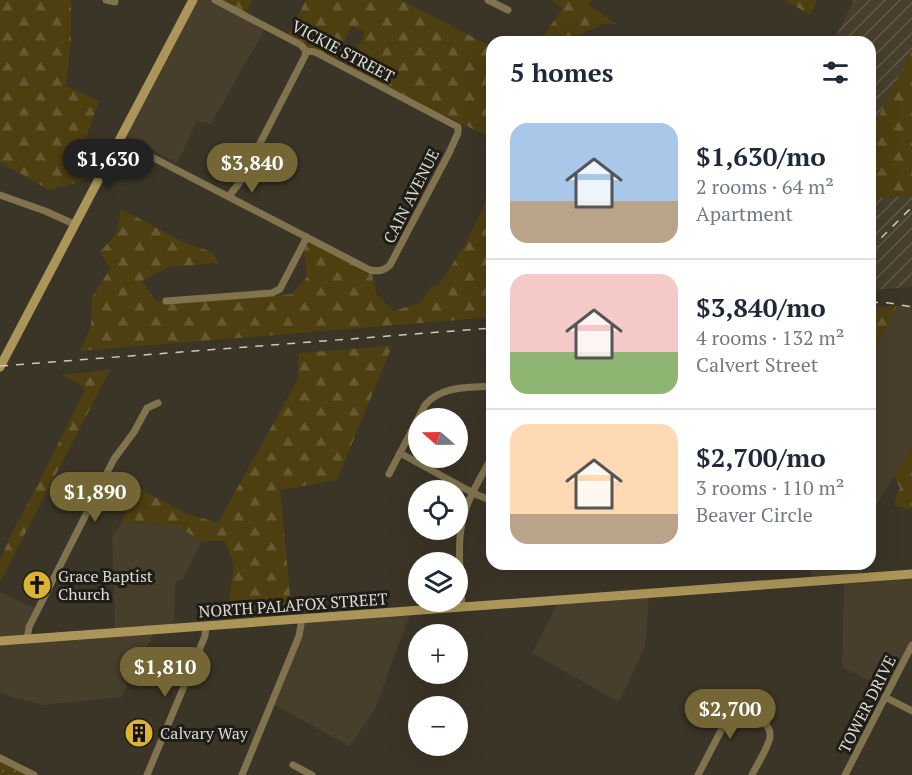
<!DOCTYPE html>
<meta charset="utf-8">
<style>
:root{--surface:#fff;--page:#f6f6f7;--text:#1f2937;--muted:#747a83;--line:#e0e1e3;--accent:#746735}
body{margin:0;font-family:"PT Serif",serif;background:var(--page);color:var(--text);height:100vh;display:flex;flex-direction:column;font-size:22px;white-space:nowrap}
*{box-sizing:border-box;margin:0}
p{font-size:20px;color:var(--muted)}
.icon{flex:none;width:33px;height:33px;fill:none;stroke:currentColor;stroke-width:2;stroke-linecap:round;stroke-linejoin:round}
.map{position:relative;flex:1;overflow:hidden}
.sheet{position:absolute;left:486px;top:36px;width:390px;height:534px;display:flex;flex-direction:column;background:var(--surface);border-radius:18px;box-shadow:0 6px 24px #0002}
.sheet>*{flex:none}
.needle{width:39px;rotate:290deg}
.tools{position:absolute;left:408px;top:408px;display:grid;gap:12px}
.tools a{display:grid;place-items:center;width:60px;height:60px;border-radius:50%;background:var(--surface);box-shadow:0 6px 24px #0002;font-size:30px}
.price{position:absolute;translate:-50% -51px;padding:0 14px;border-radius:21px;background:var(--accent);color:#fff;font-size:20px;line-height:39px;filter:drop-shadow(0 2px 3px #0008)}
.price::after{content:'';position:absolute;left:50%;top:36px;width:18px;height:14px;margin-left:-9px;background:inherit;clip-path:polygon(0 0,100% 0,50% 100%)}
.price.selected{background:#222;color:#fff}
ul{padding:0;list-style:none}
li{display:flex;align-items:center;gap:18px;height:150px;padding:0 24px}
li+li{border-top:2px solid var(--line)}
li span{display:grid;place-items:center;flex:none;width:168px;height:120px;border-radius:18px;color:#555}
li>.icon{margin-inline-start:auto}
span .icon{width:72px;height:72px;fill:#fffc;stroke-width:1}
li b{font-size:26px}
h2{display:flex;justify-content:space-between;align-items:center;height:72px;padding:0 24px;font-size:26px}
.map>svg:first-child{display:block}
.built{fill:#473f2b}
.industrial{fill:url(#industrial-furrows)}
.forest{fill:url(#forest-firs)}
.park{fill:url(#park-dots)}
.lines{fill:none;stroke-linecap:round;stroke-linejoin:round}
.street{stroke:#81734e;stroke-width:7}
.secondary{stroke:#ab9558;stroke-width:9}
.rail{stroke:#ccc9c0;stroke-width:1.5;stroke-dasharray:8 8;stroke-linecap:butt}
.labels{text-anchor:middle;dominant-baseline:central;stroke-width:6;stroke-linejoin:round;paint-order:stroke}
.street-label{font-size:16px;fill:#dfdcd3;stroke:#1f1d17}
.poi-label{font-size:16px;fill:#dfdcd3;stroke:#1f1d17;text-anchor:start}
</style>
<div class="map">
<svg width="912" height="775" viewBox="0 0 912 775">
<defs>
<pattern id="industrial-furrows" width="10" height="10" patternUnits="userSpaceOnUse" patternTransform="scale(1.5)"><rect width="10" height="10" fill="#473f2b"/><path d="M-1 1l2-2M0 10L10 0M9 11l2-2" fill="none" stroke="#615a49"/></pattern>
<pattern id="forest-firs" width="22" height="20" patternUnits="userSpaceOnUse" patternTransform="scale(1.5)"><rect width="22" height="20" fill="#4e3f11"/><path d="M5 1l3.5 6h-7zM16 11l3.5 6h-7z" fill="#675a33"/></pattern>
<pattern id="park-dots" width="8" height="8" patternUnits="userSpaceOnUse" patternTransform="scale(1.5)"><rect width="8" height="8" fill="#4e3f11"/><path d="M2 2h.1M6 6h.1" fill="none" stroke="#675a33" stroke-width="1.8" stroke-linecap="round"/></pattern>
</defs>
<rect width="100%" height="100%" fill="#3b3527"/>
<g class="built">
<polygon points="196,0 209,0 265,29 211,124 197,121 177,163 125,135"/>
<polygon points="912,305 912,448 870,515 870,359 897,306"/>
<polygon points="121,523 174,525 202,541 183,579 175,582 174,626 115,630 112,537"/>
<polygon points="811,564 862,564 862,573 811,577"/>
<polygon points="912,577 912,638 886,689 842,667 844,582"/>
<polygon points="0,592 34,608 26,625 23,637 0,639"/>
<polygon points="649,597 645,647 619,702 532,653 558,603"/>
<polygon points="410,614 376,707 350,746 274,705 302,637 305,623"/>
<polygon points="154,633 121,697 43,705 16,698 0,692 0,644"/>
</g>
<g class="industrial">
<polygon points="854,0 912,0 912,50 870,133 870,42 833,42"/>
<polygon points="912,195 912,287 870,290 870,199"/>
</g>
<g class="forest">
<polygon points="0,0 71,0 71,39 66,86 99,101 83,147 87,180 49,190 0,162"/>
<polygon points="221,0 252,0 246,13"/>
<polygon points="306,0 401,0 492,47 492,138 431,109 349,67 365,32 352,26 335,59 316,50 308,48 303,42 288,35"/>
<polygon points="551,0 591,0 589,5 616,24 603,24 564,42 539,42 563,8"/>
<polygon points="784,0 817,0 811,15"/>
<polygon points="912,50 912,195 870,199 870,133"/>
<path d="M492,190v14l-4,15 4,3v95l-412,34 11,-25 1,-29 18,-28 -10,-17 17,-19 4,-24 64,34 27,9 7,11 -51,4 -26,14 14,20h6l1,3c43,-4 86,-5 129,-10l15,-17 -3,-27 5,-9 63,32 4,21 17,17 27,-8 11,-16 8,-2 27,-42z"/>
<polygon points="897,306 872,355 870,359 870,308"/>
<polygon points="392,346 337,480 280,490 290,595 281,618 226,622 234,565 225,541 202,541 174,525 121,523 138,488 185,513 218,523 298,379 299,353"/>
<polygon points="110,370 0,582 0,560 12,533 34,492 85,390 78,383 61,375"/>
<polygon points="912,448 912,508 908,509 894,505 897,494 900,488 894,477"/>
</g>
<polygon class="park" points="0,758 34,775 0,775"/>
<g class="lines">
<g class="street">
<polyline points="106,0 115,2"/>
<polyline points="488,0 508,10"/>
<path d="M119,140l251,130c8,2 14,1 20,-5l59,-112 9,-20v-6l-143,-75 -9,-1 -5,-6 -86,-45"/>
<polyline points="0,195 45,211 74,224"/>
<polyline points="229,196 240,182 305,56 306,51"/>
<polyline points="166,301 272,293 280,289 282,285 307,237"/>
<polyline points="400,453 473,493 492,501"/>
<path d="M389,474l36,-69c17,-20 43,-17 67,-19"/>
<path d="M462,607c-1,-24 -5,-55 -1,-78 3,-26 19,-50 31,-72"/>
<polyline points="27,639 29,627 114,459 134,432 147,408 158,403"/>
<polyline points="885,697 912,711"/>
<polyline points="0,758 34,775"/>
<polyline points="293,765 312,775"/>
<polyline points="147,775 205,636 206,626"/>
<polyline points="242,775 299,636 302,619"/>
<path d="M698,775l29,-56c3,-4 7,-7 12,-7 12,-1 32,11 31,24 0,9 -14,30 -18,39"/>
<polyline points="845,775 912,645"/>
</g>
<g class="secondary">
<polyline points="0,367 193,0"/>
<polyline points="0,641 912,574"/>
</g>
<g class="rail">
<polyline points="870,249 912,207"/>
<polyline points="870,302 889,303 912,307"/>
<polyline points="0,366 492,328"/>
</g>
</g>
<defs>
<g id="church-disc" transform="scale(1.5)"><circle r="9.5" fill="#dbb233" stroke="#1f1d17"/><path d="M-1.2-6h2.4v3.5h3.3v2.4h-3.3V6h-2.4V-.1h-3.3v-2.4h3.3Z" fill="#111"/></g>
<g id="building-disc" transform="scale(1.5)"><circle r="9.5" fill="#dbb233" stroke="#1f1d17"/><path d="M-4-6H4V6H1V3H-1V6H-4ZM-2.5-4.3h1.7v1.8h-1.7ZM.8-4.3h1.7v1.8H.8ZM-2.5-1h1.7V.8h-1.7ZM.8-1h1.7V.8H.8Z" fill="#111"/></g>
</defs>
<g fill-rule="evenodd">
<use href="#church-disc" x="37" y="585"/>
<use href="#building-disc" x="139" y="733"/>
</g>
<g class="labels">
<g class="street-label">
<text transform="translate(343 51) rotate(28)">VICKIE STREET</text>
<text transform="translate(411 196) rotate(-63)">CAIN AVENUE</text>
<text transform="translate(293 605) rotate(-4)">NORTH PALAFOX STREET</text>
<text transform="translate(867 704) rotate(-63)">TOWER DRIVE</text>
</g>
<g class="poi-label">
<text x="58" y="576">Grace Baptist<tspan x="58" dy="18">Church</tspan></text>
<text x="160" y="733">Calvary Way</text>
</g>
</g>
</svg>
<div class="tools">
<a><svg class="needle" viewBox="-14 -14 28 28"><path d="M0-13l5 13h-10z" fill="#e53935"/><path d="M0 13l5-13h-10z" fill="#747a83"/></svg></a>
<a><svg class="icon" aria-label="locate" viewBox="0 0 24 24"><circle cx="12" cy="12" r="6"/><path d="M12 2v4M12 18v4M2 12h4M18 12h4"/></svg></a>
<a><svg class="icon" aria-label="layers" viewBox="0 0 24 24"><path d="M12 4l9 5-9 5-9-5zM3 14l9 5 9-5"/></svg></a>
<a>+</a>
<a>−</a>
</div>
<b class="price selected" style="left:108px;top:190px">$1,630</b>
<b class="price" style="left:252px;top:194px">$3,840</b>
<b class="price" style="left:95px;top:523px">$1,890</b>
<b class="price" style="left:165px;top:698px">$1,810</b>
<b class="price" style="left:730px;top:740px">$2,700</b>
<section class="sheet">
<h2>5 homes<svg class="icon" aria-label="filters" viewBox="0 0 24 24"><path d="M4 7h16M4 17h16"/><circle cx="9" cy="7" r="2"/><circle cx="15" cy="17" r="2"/></svg></h2>
<ul>
<li><span style="background:linear-gradient(#a9c7e8 65%,#b9a48a 0)"><svg class="icon" aria-label="home" viewBox="0 0 24 24"><path d="M3 11l9-7 9 7M6 9v11h12V9"/></svg></span><div><b>$1,630/mo</b><p>2 rooms · 64 m²</p><p>Apartment</p></div></li>
<li><span style="background:linear-gradient(#f6c9c9 65%,#8fb573 0)"><svg class="icon" aria-label="home" viewBox="0 0 24 24"><path d="M3 11l9-7 9 7M6 9v11h12V9"/></svg></span><div><b>$3,840/mo</b><p>4 rooms · 132 m²</p><p>Calvert Street</p></div></li>
<li><span style="background:linear-gradient(#ffd9b3 75%,#b9a48a 0)"><svg class="icon" aria-label="home" viewBox="0 0 24 24"><path d="M3 11l9-7 9 7M6 9v11h12V9"/></svg></span><div><b>$2,700/mo</b><p>3 rooms · 110 m²</p><p>Beaver Circle</p></div></li>
</ul>
</section>
</div>
